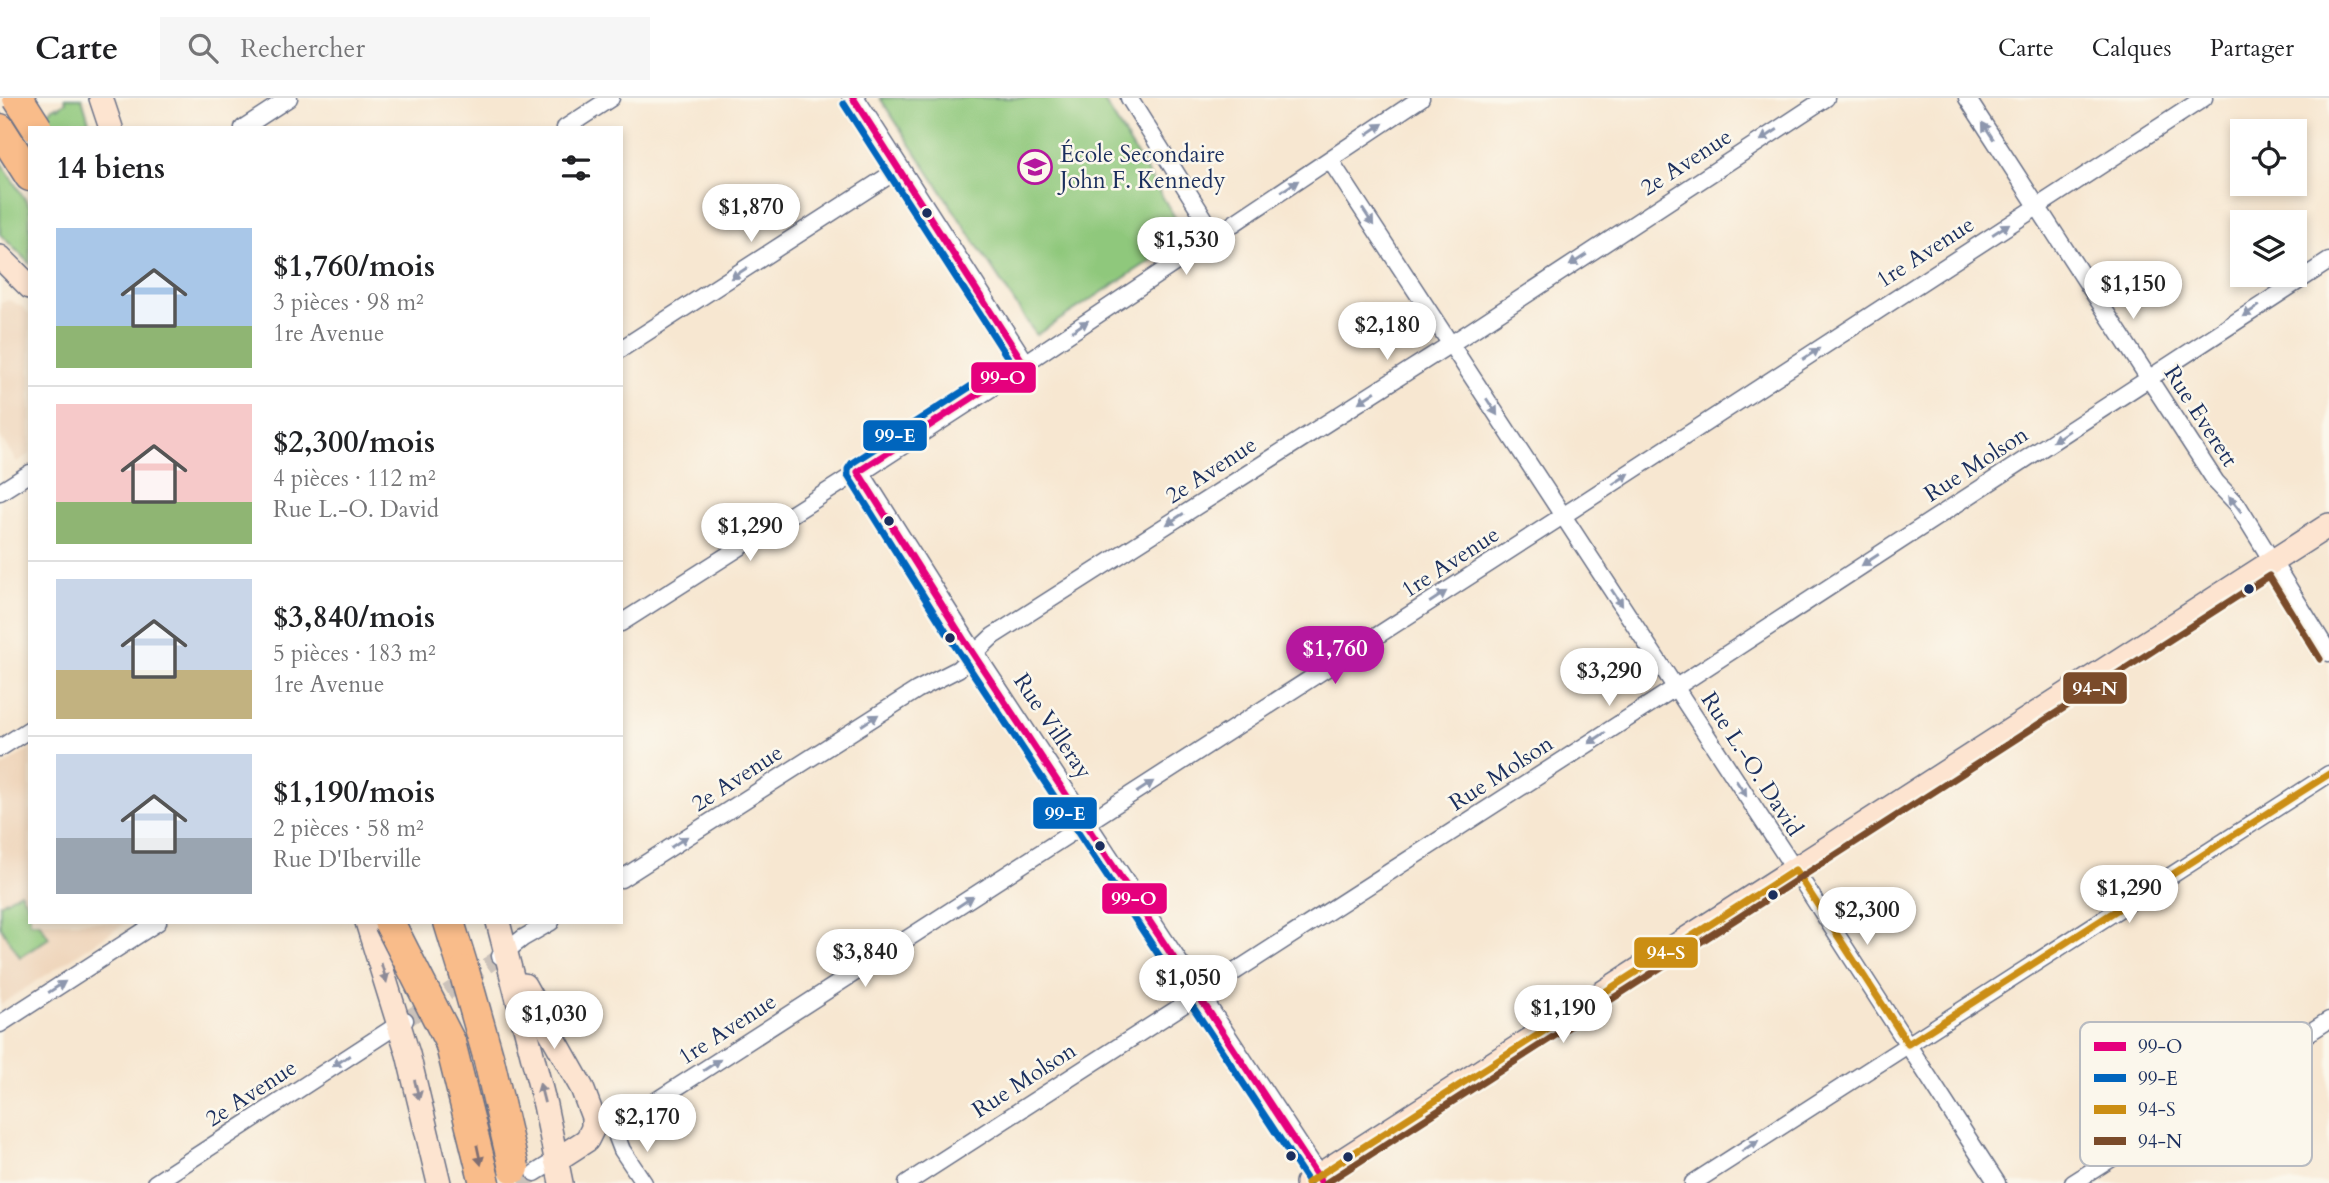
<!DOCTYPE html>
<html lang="fr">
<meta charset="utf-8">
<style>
:root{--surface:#fff;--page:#f6f6f6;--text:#202124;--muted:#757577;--line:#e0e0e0;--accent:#b5179e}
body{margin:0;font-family:Cardo,serif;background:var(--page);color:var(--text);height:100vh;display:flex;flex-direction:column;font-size:26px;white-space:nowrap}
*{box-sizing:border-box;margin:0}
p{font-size:23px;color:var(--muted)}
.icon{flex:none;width:38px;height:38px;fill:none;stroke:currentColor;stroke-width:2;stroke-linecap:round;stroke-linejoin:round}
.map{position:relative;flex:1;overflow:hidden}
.details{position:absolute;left:28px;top:28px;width:595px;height:798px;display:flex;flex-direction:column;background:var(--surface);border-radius:0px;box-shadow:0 4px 10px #0003}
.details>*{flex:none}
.buttons{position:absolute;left:2230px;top:21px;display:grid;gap:14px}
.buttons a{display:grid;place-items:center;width:77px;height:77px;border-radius:0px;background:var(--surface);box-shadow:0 4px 10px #0003;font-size:35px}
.price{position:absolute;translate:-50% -60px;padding:0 16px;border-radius:24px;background:#fff;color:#222;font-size:23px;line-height:46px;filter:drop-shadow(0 2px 4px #0008)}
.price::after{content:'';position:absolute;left:50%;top:42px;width:21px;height:16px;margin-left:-10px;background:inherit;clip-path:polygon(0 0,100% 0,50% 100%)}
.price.selected{background:var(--accent);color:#fff}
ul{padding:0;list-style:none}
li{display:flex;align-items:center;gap:21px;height:175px;padding:0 28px}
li+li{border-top:2px solid var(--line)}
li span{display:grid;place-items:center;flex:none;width:196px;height:140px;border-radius:0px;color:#555}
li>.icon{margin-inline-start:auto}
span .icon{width:84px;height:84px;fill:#fffc;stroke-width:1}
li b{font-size:30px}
h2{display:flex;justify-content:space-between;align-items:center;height:84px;padding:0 28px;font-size:30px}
header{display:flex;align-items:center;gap:42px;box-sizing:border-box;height:98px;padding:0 35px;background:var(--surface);border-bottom:2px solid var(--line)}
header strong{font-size:33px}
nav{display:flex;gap:38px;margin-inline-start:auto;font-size:24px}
.search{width:490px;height:63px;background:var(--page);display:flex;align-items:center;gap:18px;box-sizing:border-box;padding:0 24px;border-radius:0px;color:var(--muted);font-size:26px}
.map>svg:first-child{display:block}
.built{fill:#efd6bc}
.green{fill:#8fc87c;stroke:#557c6d;stroke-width:2}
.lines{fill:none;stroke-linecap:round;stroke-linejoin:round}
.minor-tunnel{stroke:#cbc2ba;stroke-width:16;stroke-dasharray:16 8;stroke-linecap:butt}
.minor-casing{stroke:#686f86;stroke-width:19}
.tertiary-casing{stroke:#686f86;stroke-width:24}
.secondary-casing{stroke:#686f86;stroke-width:26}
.motorway-casing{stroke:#686f86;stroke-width:33}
.minor{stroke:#fff;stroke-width:16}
.tertiary{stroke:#fff;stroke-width:21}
.secondary{stroke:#fde4d0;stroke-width:23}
.motorway{stroke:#f9bc8a;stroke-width:30}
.motorway-bridge-casing{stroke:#686f86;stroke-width:33;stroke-linecap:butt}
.motorway-bridge{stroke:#f9bc8a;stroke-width:30}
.bus-1-casing{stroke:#fbf7ec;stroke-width:12}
.bus-2-casing{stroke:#fbf7ec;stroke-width:12}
.bus-3-casing{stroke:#fbf7ec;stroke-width:12}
.bus-4-casing{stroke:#fbf7ec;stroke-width:12}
.bus-1{stroke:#e5007d;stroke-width:7}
.bus-2{stroke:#0065bd;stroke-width:7}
.bus-3{stroke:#cb8e13;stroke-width:7}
.bus-4{stroke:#7a4b2a;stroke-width:7}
.oneway{fill:#8d97ae}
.oneway2{fill:#8c8a97}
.oneway3{fill:#7f6e72}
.bus-dot{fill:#1b2f5e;stroke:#fbf7ec;stroke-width:2.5}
.labels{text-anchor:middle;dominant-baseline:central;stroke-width:5;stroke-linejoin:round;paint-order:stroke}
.poi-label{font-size:23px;fill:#1b2f5e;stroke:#fbf7ec;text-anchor:start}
.street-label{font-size:23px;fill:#1b2f5e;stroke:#fbf7ec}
.key{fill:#fbf7ec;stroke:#b8bbc1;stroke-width:2}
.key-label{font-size:19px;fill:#1b2f5e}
.line-badge{stroke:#fbf7ec;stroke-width:2.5}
.badge-label{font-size:19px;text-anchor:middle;font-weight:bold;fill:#fff}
</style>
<header>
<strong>Carte</strong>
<div class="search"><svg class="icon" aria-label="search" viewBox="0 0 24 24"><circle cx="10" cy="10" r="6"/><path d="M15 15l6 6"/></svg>Rechercher</div>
<nav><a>Carte</a><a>Calques</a><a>Partager</a></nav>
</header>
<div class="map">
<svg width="2329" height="1085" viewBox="0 0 2329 1085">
<rect width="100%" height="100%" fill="#fbf7ec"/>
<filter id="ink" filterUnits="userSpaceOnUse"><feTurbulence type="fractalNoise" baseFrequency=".0143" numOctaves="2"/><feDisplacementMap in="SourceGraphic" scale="14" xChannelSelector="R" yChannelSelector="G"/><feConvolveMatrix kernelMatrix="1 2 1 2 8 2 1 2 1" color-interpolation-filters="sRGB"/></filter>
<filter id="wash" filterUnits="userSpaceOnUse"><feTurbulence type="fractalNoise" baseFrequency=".00686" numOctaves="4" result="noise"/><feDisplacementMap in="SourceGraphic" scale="28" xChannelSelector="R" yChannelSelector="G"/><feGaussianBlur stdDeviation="1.57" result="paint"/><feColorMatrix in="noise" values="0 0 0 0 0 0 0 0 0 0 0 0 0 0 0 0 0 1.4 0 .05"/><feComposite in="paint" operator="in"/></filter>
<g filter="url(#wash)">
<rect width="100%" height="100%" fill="#f7e7d1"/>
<g class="built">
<polygon points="9,202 23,209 30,217 30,356 17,364 0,338 0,205"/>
<polygon points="30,651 30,824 127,824 0,907 0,670"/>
</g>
<g class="green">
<polygon points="65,0 82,0 91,30 56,30 47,15 56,8 58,10 66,4"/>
<polygon points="880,0 1102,0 1187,139 1036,237"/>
<polygon points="0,63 30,109 30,166 0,136"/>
<polygon points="20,794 30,810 30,824 39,824 49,840 20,859 0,828 0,806"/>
</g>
</g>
<g filter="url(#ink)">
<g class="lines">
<g class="minor-tunnel">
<polyline points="407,921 498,860"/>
<polyline points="520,1085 535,1075"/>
</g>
<g class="minor-casing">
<g id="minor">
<polyline points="1129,0 1215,137"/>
<polyline points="1967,0 2216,384 2237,406 2329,555"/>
<polyline points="243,30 289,0"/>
<polyline points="565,30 611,0"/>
<polyline points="1330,62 1795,772 1997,1085"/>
<polyline points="621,251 899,71"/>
<polyline points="1024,266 1421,0"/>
<polyline points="0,394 30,375"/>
<polyline points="621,525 858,374"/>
<polyline points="0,650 30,631"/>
<polyline points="621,781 917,592 958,571 993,538 1471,233 1826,0"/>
<polyline points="500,858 523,840 551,824"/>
<polyline points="0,926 158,824"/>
<polyline points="535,1075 556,1062"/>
<polyline points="155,1085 405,922"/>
<polyline points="644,1085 622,1052 617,1039 621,1028 634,1017 1575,410 2204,0"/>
<polyline points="907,1085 1664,597 2329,163"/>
<polyline points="1693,1085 2329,676"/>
<polyline points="2073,1085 2329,922"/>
</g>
</g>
<g class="tertiary-casing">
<polyline id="tertiary" points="853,0 1024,266 858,374 964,542 1322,1085"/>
</g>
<g class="secondary-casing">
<g id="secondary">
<polyline points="101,0 111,30"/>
<polyline points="0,159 30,189"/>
<polyline points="367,824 408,956 439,1085"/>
<polyline points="498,824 545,1007 561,1085"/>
<polyline points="524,887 582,990 593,1019 593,1030 587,1042 556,1062"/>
<polyline points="1307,1085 2329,427"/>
</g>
</g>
<g class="motorway-casing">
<g id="motorway">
<polyline points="0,31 30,78"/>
<polyline points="449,824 464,873"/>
<polyline points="450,944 485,1085"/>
</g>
</g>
<use href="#minor" class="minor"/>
<use href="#tertiary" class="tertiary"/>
<use href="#secondary" class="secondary"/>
<use href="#motorway" class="motorway"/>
<g class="motorway-bridge-casing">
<g id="motorway-bridge">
<polyline points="18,0 37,30"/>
<polyline points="389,824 450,944"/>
<polyline points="464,873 488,958 514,1070"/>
</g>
</g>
<use href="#motorway-bridge" class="motorway-bridge"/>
<g class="bus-1-casing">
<polyline id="bus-1" points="853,0 1024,266 858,374 964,542 1322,1085"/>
</g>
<g class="bus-2-casing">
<polyline id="bus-2" points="844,6 1010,263 852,365 848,371 848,378 955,548 1309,1085"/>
</g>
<g class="bus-3-casing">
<polyline id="bus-3" points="1307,1085 1795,772 1908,946 2329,676"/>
</g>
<g class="bus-4-casing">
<polyline id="bus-4" points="1326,1085 2269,478 2320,561"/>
</g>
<use href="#bus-1" class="bus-1"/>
<use href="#bus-2" class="bus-2"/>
<use href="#bus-3" class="bus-3"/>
<use href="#bus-4" class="bus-4"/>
</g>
<defs><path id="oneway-solid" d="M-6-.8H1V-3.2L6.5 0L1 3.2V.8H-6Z" transform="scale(1.75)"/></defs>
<g class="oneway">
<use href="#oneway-solid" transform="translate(1375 31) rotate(-34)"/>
<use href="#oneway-solid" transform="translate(1988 33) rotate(-123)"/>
<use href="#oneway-solid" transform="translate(1769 37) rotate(147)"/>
<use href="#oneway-solid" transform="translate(1290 88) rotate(-33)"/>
<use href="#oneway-solid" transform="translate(1368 119) rotate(57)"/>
<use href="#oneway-solid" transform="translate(2001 131) rotate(-33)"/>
<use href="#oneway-solid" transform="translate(1578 162) rotate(147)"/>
<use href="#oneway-solid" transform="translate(739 175) rotate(147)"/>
<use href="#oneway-solid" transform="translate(2251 213) rotate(147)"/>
<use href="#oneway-solid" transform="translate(1080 228) rotate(-34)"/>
<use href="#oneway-solid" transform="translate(1811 256) rotate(-33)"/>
<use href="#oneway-solid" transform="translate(1367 299) rotate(147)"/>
<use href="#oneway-solid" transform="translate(1492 309) rotate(57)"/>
<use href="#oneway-solid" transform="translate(2061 338) rotate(147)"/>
<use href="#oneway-solid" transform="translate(1621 381) rotate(-33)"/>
<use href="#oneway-solid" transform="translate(2235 406) rotate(-128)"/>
<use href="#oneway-solid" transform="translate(1175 421) rotate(147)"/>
<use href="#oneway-solid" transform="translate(1870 462) rotate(147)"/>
<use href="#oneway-solid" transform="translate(1438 499) rotate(-33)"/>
<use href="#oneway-solid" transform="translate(1617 500) rotate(57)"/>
<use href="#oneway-solid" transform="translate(870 622) rotate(-33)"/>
<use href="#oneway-solid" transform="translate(1597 640) rotate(147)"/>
<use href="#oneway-solid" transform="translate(1145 689) rotate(-33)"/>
<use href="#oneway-solid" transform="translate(1741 690) rotate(57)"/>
<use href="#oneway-solid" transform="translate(679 744) rotate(-33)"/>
<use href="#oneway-solid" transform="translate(965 804) rotate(-33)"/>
<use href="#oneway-solid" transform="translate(57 889) rotate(-33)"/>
<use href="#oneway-solid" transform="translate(341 963) rotate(147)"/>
<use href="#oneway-solid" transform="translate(712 967) rotate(-33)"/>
<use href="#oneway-solid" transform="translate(1750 1048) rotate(-33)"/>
</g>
<g class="oneway2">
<use href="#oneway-solid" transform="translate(384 875) rotate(74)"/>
<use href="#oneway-solid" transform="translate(417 992) rotate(76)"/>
<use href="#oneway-solid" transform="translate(542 995) rotate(-104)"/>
</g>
<use class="oneway3" href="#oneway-solid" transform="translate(479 1057) rotate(78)"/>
</g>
<defs>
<g id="school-ring" transform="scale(1.75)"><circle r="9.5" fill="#fbf7ec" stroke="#b5179e" stroke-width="1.5"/><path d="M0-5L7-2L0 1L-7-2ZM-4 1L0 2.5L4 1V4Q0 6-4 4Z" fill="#b5179e"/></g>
</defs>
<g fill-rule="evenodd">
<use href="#school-ring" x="1035" y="69"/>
</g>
<g class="bus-dot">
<circle cx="927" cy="115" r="6"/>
<circle cx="889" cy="423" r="6"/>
<circle cx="2249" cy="491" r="6"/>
<circle cx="950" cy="540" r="6"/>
<circle cx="1100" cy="748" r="6"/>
<circle cx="1773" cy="797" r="6"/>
<circle cx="1291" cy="1058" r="6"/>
<circle cx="1348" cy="1059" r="6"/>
</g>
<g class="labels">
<g class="poi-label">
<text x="1060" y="56">École Secondaire<tspan x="1060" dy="26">John F. Kennedy</tspan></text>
</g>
<g class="street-label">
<text transform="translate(1686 64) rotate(-33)">2e Avenue</text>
<text transform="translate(1925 154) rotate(-33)">1re Avenue</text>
<text transform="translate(2201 318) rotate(57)">Rue Everett</text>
<text transform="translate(1976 366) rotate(-33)">Rue Molson</text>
<text transform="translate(1211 372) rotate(-33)">2e Avenue</text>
<text transform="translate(1450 464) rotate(-33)">1re Avenue</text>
<text transform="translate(1053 628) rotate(56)">Rue Villeray</text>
<text transform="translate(1752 666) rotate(57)">Rue L.-O. David</text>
<text transform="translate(1501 675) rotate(-33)">Rue Molson</text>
<text transform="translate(737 680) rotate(-33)">2e Avenue</text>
<text transform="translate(727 931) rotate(-33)">1re Avenue</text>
<text transform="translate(1024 982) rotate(-33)">Rue Molson</text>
<text transform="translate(251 995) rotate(-33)">2e Avenue</text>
</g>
</g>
<rect x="2080" y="924" width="232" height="144" rx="10" class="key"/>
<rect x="2094" y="944" width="32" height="9" fill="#e5007d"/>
<rect x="2094" y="976" width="32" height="8" fill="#0065bd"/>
<rect x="2094" y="1007" width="32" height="9" fill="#cb8e13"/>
<rect x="2094" y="1039" width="32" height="8" fill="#7a4b2a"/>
<g class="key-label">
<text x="2138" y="955">99-O</text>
<text x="2138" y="987">99-E</text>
<text x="2138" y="1018">94-S</text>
<text x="2138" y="1050">94-N</text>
</g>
<g class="line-badge">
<rect x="970" y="263" width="67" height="33" rx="7" fill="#e5007d"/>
<rect x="862" y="321" width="66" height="33" rx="7" fill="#0065bd"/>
<rect x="2062" y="573" width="66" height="34" rx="7" fill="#7a4b2a"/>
<rect x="1032" y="698" width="66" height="34" rx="7" fill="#0065bd"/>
<rect x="1101" y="784" width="67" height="33" rx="7" fill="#e5007d"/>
<rect x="1633" y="838" width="66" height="33" rx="7" fill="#cb8e13"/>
</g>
<g class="badge-label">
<text x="1003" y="286">99-O</text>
<text x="895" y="344">99-E</text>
<text x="2095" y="597">94-N</text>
<text x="1065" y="722">99-E</text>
<text x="1134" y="807">99-O</text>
<text x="1666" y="861">94-S</text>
</g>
</svg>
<div class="buttons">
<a><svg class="icon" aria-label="locate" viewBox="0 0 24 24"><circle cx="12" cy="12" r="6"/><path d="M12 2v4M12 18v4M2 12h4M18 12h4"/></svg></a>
<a><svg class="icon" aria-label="layers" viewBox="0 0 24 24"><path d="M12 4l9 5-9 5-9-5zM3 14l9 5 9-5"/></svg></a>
</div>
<b class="price" style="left:751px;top:146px">$1,870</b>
<b class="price" style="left:1186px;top:179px">$1,530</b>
<b class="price" style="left:2133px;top:223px">$1,150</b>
<b class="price" style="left:1387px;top:264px">$2,180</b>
<b class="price" style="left:750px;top:465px">$1,290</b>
<b class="price selected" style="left:1335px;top:588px">$1,760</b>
<b class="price" style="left:1609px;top:610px">$3,290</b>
<b class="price" style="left:2129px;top:827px">$1,290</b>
<b class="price" style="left:1867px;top:849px">$2,300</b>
<b class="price" style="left:865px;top:891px">$3,840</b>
<b class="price" style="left:1188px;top:917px">$1,050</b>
<b class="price" style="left:1563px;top:947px">$1,190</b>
<b class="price" style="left:554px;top:953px">$1,030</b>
<b class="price" style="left:647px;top:1056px">$2,170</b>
<section class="details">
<h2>14 biens<svg class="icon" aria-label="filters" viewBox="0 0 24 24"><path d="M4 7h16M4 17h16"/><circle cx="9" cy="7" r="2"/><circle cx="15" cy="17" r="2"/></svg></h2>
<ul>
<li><span style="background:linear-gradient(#a9c7e8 70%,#8fb573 0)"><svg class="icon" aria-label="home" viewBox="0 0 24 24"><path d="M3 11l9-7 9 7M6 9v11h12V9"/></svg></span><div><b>$1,760/mois</b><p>3 pièces · 98 m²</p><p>1re Avenue</p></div></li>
<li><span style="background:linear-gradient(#f6c9c9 70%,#8fb573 0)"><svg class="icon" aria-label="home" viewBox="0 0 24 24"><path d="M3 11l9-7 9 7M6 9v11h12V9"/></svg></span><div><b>$2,300/mois</b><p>4 pièces · 112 m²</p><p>Rue L.-O. David</p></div></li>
<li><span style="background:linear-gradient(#c9d6e8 65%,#c2b280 0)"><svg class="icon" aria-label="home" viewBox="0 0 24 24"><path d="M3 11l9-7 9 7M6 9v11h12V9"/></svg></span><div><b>$3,840/mois</b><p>5 pièces · 183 m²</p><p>1re Avenue</p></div></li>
<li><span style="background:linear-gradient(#c9d6e8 60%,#9aa5b1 0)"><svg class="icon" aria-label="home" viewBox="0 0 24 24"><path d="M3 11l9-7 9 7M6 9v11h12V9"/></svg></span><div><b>$1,190/mois</b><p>2 pièces · 58 m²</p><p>Rue D'Iberville</p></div></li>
</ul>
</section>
</div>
